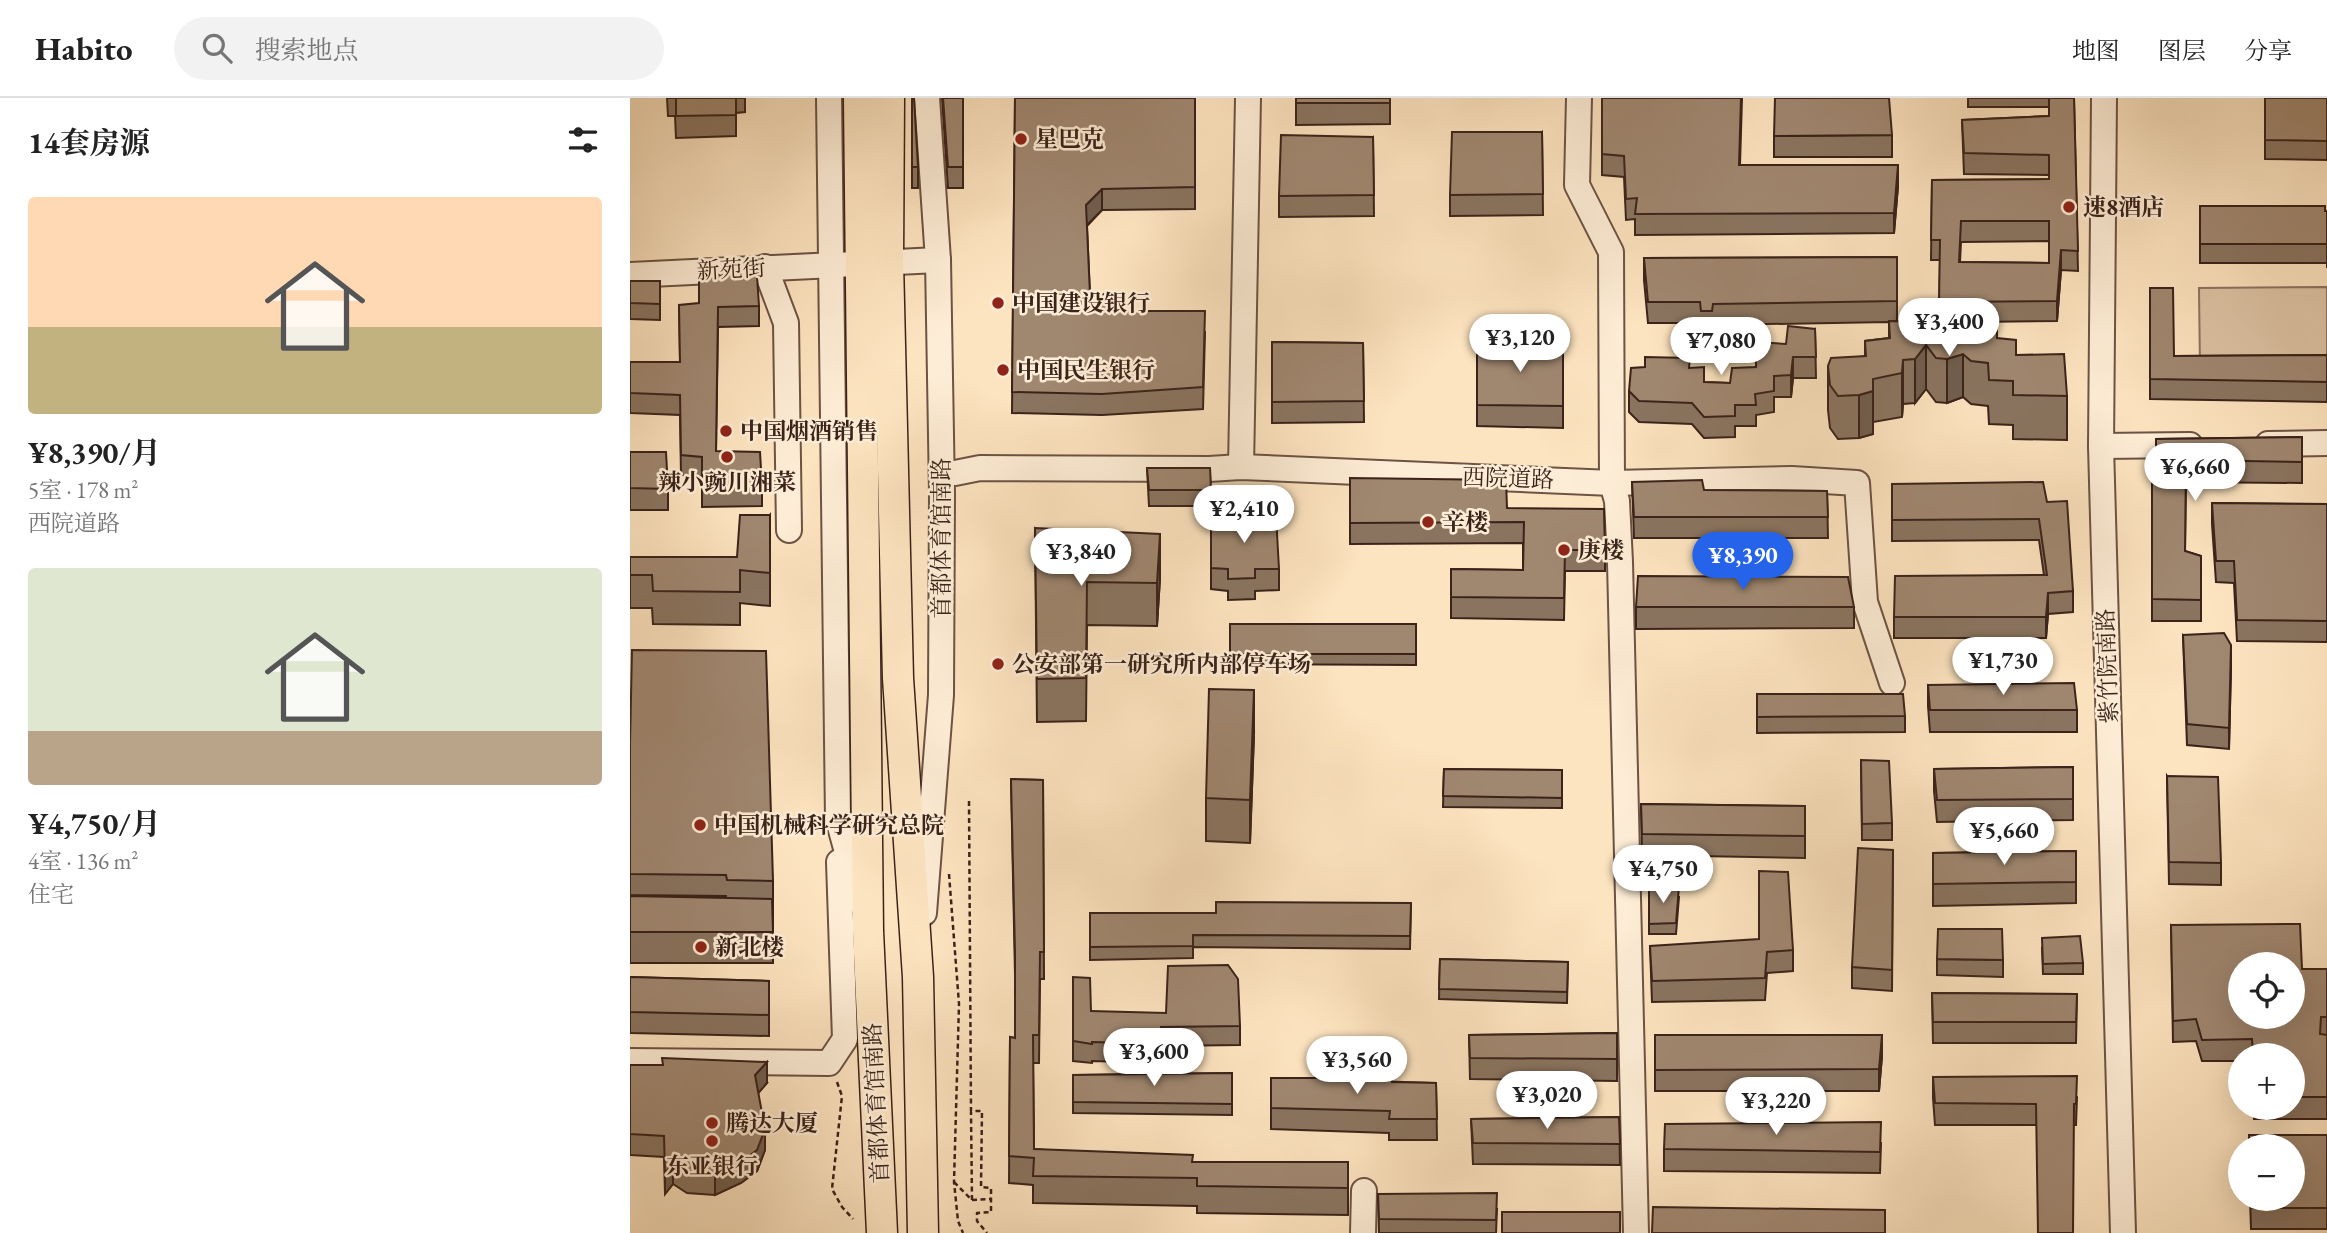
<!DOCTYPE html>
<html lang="zh">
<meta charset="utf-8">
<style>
:root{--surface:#fff;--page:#f2f2f2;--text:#222;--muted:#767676;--line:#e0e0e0;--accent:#2563eb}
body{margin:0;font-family:"EB Garamond","Noto Serif SC",serif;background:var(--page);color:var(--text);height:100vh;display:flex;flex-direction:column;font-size:26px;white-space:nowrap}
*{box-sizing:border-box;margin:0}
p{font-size:23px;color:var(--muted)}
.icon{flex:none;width:38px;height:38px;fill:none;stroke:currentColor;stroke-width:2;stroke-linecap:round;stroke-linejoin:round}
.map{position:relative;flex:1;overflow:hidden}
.sheet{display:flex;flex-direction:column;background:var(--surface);width:630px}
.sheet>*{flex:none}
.tools{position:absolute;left:1598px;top:854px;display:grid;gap:14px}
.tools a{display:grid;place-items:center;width:77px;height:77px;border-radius:50%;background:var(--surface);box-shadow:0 7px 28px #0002;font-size:35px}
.price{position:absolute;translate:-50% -60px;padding:0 16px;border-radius:24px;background:#fff;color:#222;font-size:23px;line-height:46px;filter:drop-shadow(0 2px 4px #0008)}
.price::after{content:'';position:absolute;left:50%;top:42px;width:21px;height:16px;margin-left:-10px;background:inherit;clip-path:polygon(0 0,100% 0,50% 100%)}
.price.selected{background:var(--accent);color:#fff}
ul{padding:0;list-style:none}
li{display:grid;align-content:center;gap:14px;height:371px;padding:0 28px}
li span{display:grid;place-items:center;height:217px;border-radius:7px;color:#555}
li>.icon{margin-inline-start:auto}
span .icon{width:126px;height:126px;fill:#fffc;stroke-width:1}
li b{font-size:30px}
h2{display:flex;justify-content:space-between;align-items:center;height:84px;padding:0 28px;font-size:30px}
header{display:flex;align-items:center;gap:42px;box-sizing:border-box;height:98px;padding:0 35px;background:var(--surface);border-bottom:2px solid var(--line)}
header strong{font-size:33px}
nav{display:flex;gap:38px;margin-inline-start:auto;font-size:24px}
.search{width:490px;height:63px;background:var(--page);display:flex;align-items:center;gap:18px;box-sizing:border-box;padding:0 24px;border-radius:38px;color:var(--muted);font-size:26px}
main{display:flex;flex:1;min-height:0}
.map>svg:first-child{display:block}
.park{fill:#dcc3a4;stroke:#8c735f;stroke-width:2}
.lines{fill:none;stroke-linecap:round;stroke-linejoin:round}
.minor-casing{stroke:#6c5344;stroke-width:28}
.major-casing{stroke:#3b231a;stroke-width:33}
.path{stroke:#3b231a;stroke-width:2.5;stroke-dasharray:5 3.5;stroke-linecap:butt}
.minor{stroke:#feedd6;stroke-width:24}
.major{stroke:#fde4c0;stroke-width:30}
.wall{fill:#8a7460;stroke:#3b231a;stroke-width:2;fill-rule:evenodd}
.shaded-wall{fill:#705e4e;stroke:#3b231a;stroke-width:2}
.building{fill:#a08770;stroke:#3b231a;stroke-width:2;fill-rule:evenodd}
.poi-dot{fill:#8f2418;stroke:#feedd6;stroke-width:2.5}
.labels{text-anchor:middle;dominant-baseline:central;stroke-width:5;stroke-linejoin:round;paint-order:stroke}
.poi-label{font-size:23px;font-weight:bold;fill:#3b231a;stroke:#feedd6;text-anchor:start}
.street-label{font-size:23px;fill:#3b231a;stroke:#feedd6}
</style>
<header>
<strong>Habito</strong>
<div class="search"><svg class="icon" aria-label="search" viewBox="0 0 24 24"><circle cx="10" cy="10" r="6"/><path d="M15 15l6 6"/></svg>搜索地点</div>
<nav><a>地图</a><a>图层</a><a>分享</a></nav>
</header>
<main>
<section class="sheet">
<h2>14套房源<svg class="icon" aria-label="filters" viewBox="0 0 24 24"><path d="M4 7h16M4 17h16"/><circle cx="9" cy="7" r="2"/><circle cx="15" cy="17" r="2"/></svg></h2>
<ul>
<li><span style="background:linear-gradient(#ffd9b3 60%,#c2b280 0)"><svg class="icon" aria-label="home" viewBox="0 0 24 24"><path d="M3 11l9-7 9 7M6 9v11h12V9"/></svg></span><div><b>¥8,390/月</b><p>5室 · 178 m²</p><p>西院道路</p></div></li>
<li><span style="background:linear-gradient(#dfe7d0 75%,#b9a48a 0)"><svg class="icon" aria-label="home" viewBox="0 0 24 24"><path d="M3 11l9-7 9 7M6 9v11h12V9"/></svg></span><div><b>¥4,750/月</b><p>4室 · 136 m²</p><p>住宅</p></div></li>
</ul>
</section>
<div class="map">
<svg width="1697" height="1135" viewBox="0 0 1697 1135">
<rect width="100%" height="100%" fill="#fde4c0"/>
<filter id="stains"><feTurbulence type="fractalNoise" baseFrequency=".00286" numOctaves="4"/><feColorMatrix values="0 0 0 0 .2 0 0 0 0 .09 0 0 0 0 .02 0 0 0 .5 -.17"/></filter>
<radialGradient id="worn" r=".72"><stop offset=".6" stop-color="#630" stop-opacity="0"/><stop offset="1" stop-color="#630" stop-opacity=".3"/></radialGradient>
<polygon class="park" points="1697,189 1697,270 1570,272 1569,190"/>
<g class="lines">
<g class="minor-casing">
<g id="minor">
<polyline points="199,0 208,721 231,805"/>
<polyline points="949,0 947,87 981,154 982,385 987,403 990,464 1006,1135"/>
<polyline points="1474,0 1471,348 1493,1135"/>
<polyline points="135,169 156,225 159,432"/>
<polyline points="0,177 308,162"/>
<polyline points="1638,346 1697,345"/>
<polyline points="1471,348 1560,347"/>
<polyline points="611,369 618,0"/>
<polyline points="325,375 350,370 579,371 611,369 982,385 1162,381 1227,385 1235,504 1262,585"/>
<polyline points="294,815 311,597 312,396 308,162 297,0"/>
<polyline points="0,963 199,965 215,941 209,764"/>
<polyline points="733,1135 734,1093"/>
</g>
</g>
<g class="major-casing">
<g id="major">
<polyline points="229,0 238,833 252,1135"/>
<polyline points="259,0 258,164 268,580 288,879 293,1135"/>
</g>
</g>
<g class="path">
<polyline points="339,703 341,1013 352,1013 351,1089 361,1090 361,1114 347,1115 347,1123 357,1135"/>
<polyline points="319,776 329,906 324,1084 328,1123 333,1135"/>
<polyline points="207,984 212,998 202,1091 212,1109 223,1121"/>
<polyline points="324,1084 342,1102 341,1014"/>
<polyline points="342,1102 361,1101"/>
</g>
<use href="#minor" class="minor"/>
<use href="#major" class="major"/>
</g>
<g class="wall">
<polygon points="37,0 115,0 115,14 106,15 106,38 46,40 45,18 38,18"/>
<polygon points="282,0 288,69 288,90 282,90"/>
<polygon points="312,0 333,0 333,90 318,90"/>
<polygon points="385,0 565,0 565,111 472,112 457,128 460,197 493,213 575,234 573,311 472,317 382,315"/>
<polygon points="666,0 760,0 760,26 666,27"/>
<polygon points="972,0 1112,0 1110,67 1268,88 1264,135 1005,137 1005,121 996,122 994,79 972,77"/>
<path d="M1338,0h106l4,173 -17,-1 -4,51 -82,1 22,16 19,17 51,41v44l-54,-1v-14l-24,-1 -1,-18 -17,-2 -8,-7 -16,6 -11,-1 -10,-13 -11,14 -12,1 -1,13 -29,5v12l-14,4 -21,1 -8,-11 -2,-18v-44l37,-10v-15l24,-3v-16l-176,3 -1,7h-11l-1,-9h-52l-4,-43v-22l253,-1v64l42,1 1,-62h-9l1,-80 117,-1v-4l-85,-1 -2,-54 87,-4v-9h-81zM1419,143v22l-89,-1 1,-20z"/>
<polygon points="1635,0 1697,0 1697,62 1635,61"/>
<polygon points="912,34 913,117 820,118 820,97"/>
<polygon points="1262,37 1262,59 1144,59 1144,38"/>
<polygon points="743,39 744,118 649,119 649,98"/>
<polygon points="1570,108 1697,113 1697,170 1697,165 1570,165"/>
<polygon points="0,183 30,183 30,222 0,221"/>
<polygon points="1520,190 1544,258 1697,257 1697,304 1520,301"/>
<polygon points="49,207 129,208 129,228 88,229 86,353 132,388 132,408 72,409 72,379 51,377 50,317 0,315 0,264 50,264"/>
<polygon points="1185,231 1186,280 1163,280 1161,299 1144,299 1144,314 1126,317 1126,328 1105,328 1105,339 1074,340 1062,326 1009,324 999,314 999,293 1060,270 1074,284 1100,285"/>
<polygon points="642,244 733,245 734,324 642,325"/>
<polygon points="847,244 933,245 933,330 847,328"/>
<polygon points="1672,339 1672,385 1556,384 1555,453 1571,458 1571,523 1522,523 1522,373 1526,373 1526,341"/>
<polygon points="0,354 38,391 38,412 0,412"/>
<polygon points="517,370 580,370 581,408 519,408"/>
<polygon points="720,380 877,410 975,452 975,473 935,473 934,522 821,520 821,471 893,472 893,445 720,446"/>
<polygon points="1002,384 1074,392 1197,393 1198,440 1004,440"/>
<polygon points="1262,386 1417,404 1443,493 1443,514 1418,516 1416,540 1264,540 1264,519 1414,477 1409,442 1262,443"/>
<polygon points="1582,405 1697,406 1697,544 1607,543 1604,485 1586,484 1582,426"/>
<polygon points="140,417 140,508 110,505 110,527 23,526 22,510 0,510 0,459 107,459"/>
<polygon points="581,419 649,471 649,492 625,493 625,501 598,502 598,493 581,491"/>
<polygon points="405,430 530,480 527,528 457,527 456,623 407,624"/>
<polygon points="1006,509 1224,509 1224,530 1006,531"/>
<polygon points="600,526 786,526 786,567 600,566"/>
<polygon points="1553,537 1601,568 1599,651 1557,647"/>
<polygon points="1298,587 1447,612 1447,634 1300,634 1298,608"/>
<polygon points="1127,596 1275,618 1275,634 1127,635"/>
<polygon points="624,636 620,745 576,743 576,700"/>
<polygon points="0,646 143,783 143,865 0,865 0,798 96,800 96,798 0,797"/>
<polygon points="1231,662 1262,725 1262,742 1232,742"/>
<polygon points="1443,669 1443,722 1307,724 1304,693 1304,671"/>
<polygon points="814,671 932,672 932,710 813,709"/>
<polygon points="1537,678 1591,765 1591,787 1539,786"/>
<polygon points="381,681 413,682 414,881 410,881 409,965 403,965 404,1051 563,1064 718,1064 718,1117 567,1115 567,1108 403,1105 403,1087 379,1085 380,939 385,940 385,877"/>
<polygon points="1011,706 1175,708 1175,760 1012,757"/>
<polygon points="1263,752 1262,893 1222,890 1222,869"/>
<polygon points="1446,753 1446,805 1303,808 1303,755"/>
<polygon points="1019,790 1049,799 1046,836 1019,836"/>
<polygon points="781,805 780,851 563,849 563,860 460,862 460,815 586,815"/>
<polygon points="1541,827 1672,871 1697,871 1697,1021 1624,1021 1624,1010 1662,1010 1662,957 1610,957 1610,963 1572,963 1566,943 1543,944"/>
<polygon points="1020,848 1163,852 1163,873 1137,875 1135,902 1022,904"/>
<polygon points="1412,850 1453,865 1453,876 1413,876"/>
<polygon points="810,861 938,864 937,905 809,901"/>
<polygon points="1307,861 1373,862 1373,879 1307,877"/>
<polygon points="0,879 139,883 139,938 0,935"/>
<polygon points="443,879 461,913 610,928 610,947 531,948 530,965 462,963 462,965 443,963"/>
<polygon points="1302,895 1447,896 1446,945 1303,945"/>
<polygon points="987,935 987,983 840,981 839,937"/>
<polygon points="1025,937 1252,958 1249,993 1025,993"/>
<polygon points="0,967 137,985 128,995 135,1052 127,1073 111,1085 85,1097 57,1095 43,1086 35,1096 34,1059 0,1057"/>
<polygon points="602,975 602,1017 443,1015 443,977"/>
<polygon points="1303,979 1447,999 1446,1027 1305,1027 1303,1000"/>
<polygon points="641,980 806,985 807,1042 759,1042 759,1035 641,1031"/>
<polygon points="989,1019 990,1067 843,1066 841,1021"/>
<polygon points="1697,1037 1697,1131 1621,1131 1620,1101"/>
<polygon points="1251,1045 1250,1075 1034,1073 1034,1051"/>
<polygon points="748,1096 867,1111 866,1135 749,1135"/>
</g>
<g class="shaded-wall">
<polygon points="1268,67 1268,88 1264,135 1264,115"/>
<polygon points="472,91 472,112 456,128 456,107"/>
<polygon points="1431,152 1431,172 1427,223 1427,203"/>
<polygon points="1296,247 1296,291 1285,305 1285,261"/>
<polygon points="1333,256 1333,299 1317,305 1317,261"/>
<polygon points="1163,259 1163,280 1161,299 1161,277"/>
<polygon points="1273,262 1273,306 1272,319 1272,275"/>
<polygon points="1243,293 1243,336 1229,340 1229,297"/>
<polygon points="530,436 530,480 527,528 527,485"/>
<polygon points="1418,495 1418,516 1416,540 1416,519"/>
<polygon points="1601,547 1601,568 1599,651 1599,630"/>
<polygon points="624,592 624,636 620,745 620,702"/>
<polygon points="1252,937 1252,958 1249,993 1249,971"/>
<polygon points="137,964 137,985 125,999 125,977"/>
<polygon points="135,1031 135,1052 127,1073 111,1085 85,1097 85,1076"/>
<polygon points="43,1065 43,1086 35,1096 35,1075"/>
</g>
<g class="building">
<polygon points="46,0 106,0 106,17 46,18"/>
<polygon points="282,0 284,0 288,69 282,69"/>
<polygon points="313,0 333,0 333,69 318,69"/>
<polygon points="385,0 565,0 565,89 472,91 456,107 460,197 492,195 493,213 575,213 573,289 472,296 382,294"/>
<rect x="666" y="0" width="94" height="5"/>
<polygon points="972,0 1111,0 1109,67 1268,67 1264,115 1005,116 1007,100 996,101 994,58 972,56"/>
<polygon points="1145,0 1259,0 1262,37 1144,38"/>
<path d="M1419,0h25l4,153 -17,-1 -4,51 -118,1 1,-62h-9l1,-60 117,-1v-24l-85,-2 -2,-33 87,-4zM1331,123h88v42l-90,-1z"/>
<polygon points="1635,0 1697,0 1697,43 1635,42"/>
<polygon points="822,34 912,34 913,96 820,97"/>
<polygon points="651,37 743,39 744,97 649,98"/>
<polygon points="1570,108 1695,108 1695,113 1697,113 1697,151 1697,146 1570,146"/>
<polygon points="1267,159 1267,203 1083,206 1082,213 1071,213 1070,204 1018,204 1014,160"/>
<polygon points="69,176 127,178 129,208 88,209 86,353 130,354 132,388 72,389 72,359 51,357 50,297 0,295 0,264 50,264 49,207 69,205"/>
<polygon points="0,183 30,183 30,206 0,205"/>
<polygon points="1520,190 1543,190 1544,258 1697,257 1697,284 1520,281"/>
<polygon points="1259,223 1367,224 1367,240 1386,242 1386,257 1434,256 1437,298 1383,297 1383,283 1359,282 1358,265 1341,263 1333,256 1317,261 1306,260 1296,247 1285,261 1273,262 1272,275 1243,281 1243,293 1229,297 1208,298 1200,287 1198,268 1201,260 1236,258 1235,243 1260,240"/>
<polygon points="1158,228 1185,231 1186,259 1163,259 1161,277 1144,278 1144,293 1125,296 1126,307 1105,307 1105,318 1074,319 1062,305 1009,303 999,293 1001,270 1015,269 1015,259 1060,260 1059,270 1074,269 1074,284 1100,285 1102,270 1126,269 1126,244 1156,246"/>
<polygon points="642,244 733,245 734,303 642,304"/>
<polygon points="847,244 933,245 933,308 847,307"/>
<polygon points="1672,339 1672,364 1556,362 1555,453 1571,458 1571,502 1522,501 1522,373 1526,373 1526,341"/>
<polygon points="0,354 36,354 38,391 0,390"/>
<polygon points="517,370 580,370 581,392 519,392"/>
<polygon points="720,380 876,382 877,410 974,411 975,452 935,452 934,500 821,499 821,471 893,472 894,424 720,425"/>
<polygon points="1072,382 1074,392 1197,393 1198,419 1004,419 1002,384"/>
<polygon points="1413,384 1417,404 1437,403 1443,493 1418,495 1416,519 1264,519 1265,478 1417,477 1409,421 1262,422 1262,386"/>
<polygon points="1582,405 1697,406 1697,523 1607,522 1604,463 1586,463"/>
<polygon points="110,417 140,417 140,475 110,472 110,494 23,493 22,477 0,477 0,459 107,459"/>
<polygon points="646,417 649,471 625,471 625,480 598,481 598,471 581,470 581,419"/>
<polygon points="405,430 530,436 527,485 457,484 456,580 407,581"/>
<polygon points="1008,478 1218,479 1224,509 1006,509"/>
<rect x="600" y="526" width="186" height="30"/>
<polygon points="1594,535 1601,547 1599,630 1557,626 1553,537"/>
<polygon points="2,552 136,553 143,783 97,782 96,777 0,776 0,646"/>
<polygon points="1444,585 1447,612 1300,612 1298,587"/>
<polygon points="579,591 624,592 620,702 576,700"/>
<polygon points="1127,596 1273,596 1275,618 1127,619"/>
<polygon points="1231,662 1259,663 1262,725 1232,726"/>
<polygon points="1443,669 1443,701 1307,702 1304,671"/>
<polygon points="814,671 932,672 932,700 813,698"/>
<polygon points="1537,678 1588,679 1591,765 1539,764"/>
<polygon points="381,681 413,682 414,854 410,854 409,937 403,937 404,1051 563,1057 562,1064 718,1064 718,1090 567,1088 567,1080 403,1078 404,1060 379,1058 380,939 385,940 385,855"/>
<polygon points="1011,706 1175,708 1175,738 1012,736"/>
<polygon points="1228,750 1263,752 1262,872 1222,869"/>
<polygon points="1446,753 1446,784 1303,786 1303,755"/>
<polygon points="1129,773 1158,774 1163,852 1137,854 1135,880 1022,883 1020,848 1129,841"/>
<polygon points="1049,788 1046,825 1019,826 1019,790"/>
<polygon points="0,798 142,801 143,834 0,834"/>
<polygon points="586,804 781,805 780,838 563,837 563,848 460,849 460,815 586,815"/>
<path d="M1670,826l2,45h25v48h-6l-1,17 7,1v62h-35v-42h-39l-1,-16 -50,1 -6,-21 -23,2 -2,-96zM1610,866h52v53h-52z"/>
<polygon points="1308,831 1372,831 1373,862 1307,861"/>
<polygon points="1450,838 1453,865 1413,866 1412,840"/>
<polygon points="810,861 938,864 937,894 809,891"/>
<polygon points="598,867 608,881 610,928 531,929 530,946 462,944 462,946 443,943 443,879 460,880 461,913 536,915 538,868"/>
<polygon points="0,879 139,883 139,917 0,914"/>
<polygon points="1302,895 1447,896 1446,924 1303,924"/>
<polygon points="987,935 987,961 840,960 839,937"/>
<polygon points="1025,937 1252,937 1249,971 1025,972"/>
<polygon points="32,960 137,964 125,977 135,1031 127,1052 111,1064 85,1076 57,1074 43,1065 35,1075 34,1038 0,1036 0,967 33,967"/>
<polygon points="602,975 602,1006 443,1004 443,977"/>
<polygon points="1447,978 1446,1006 1444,1006 1443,1135 1408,1135 1406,1006 1305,1005 1303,979"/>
<polygon points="641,980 762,980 762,984 806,985 807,1021 759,1021 760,1013 641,1010"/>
<polygon points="989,1019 990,1046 843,1045 841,1021"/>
<polygon points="1251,1024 1250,1054 1034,1051 1035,1026"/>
<polygon points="1619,1037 1697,1037 1697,1110 1621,1110 1620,1101 1662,1101 1662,1048 1619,1048"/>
<polygon points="867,1095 866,1122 749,1121 748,1096"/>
<polygon points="1023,1109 1255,1112 1255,1135 1022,1135"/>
<rect x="872" y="1114" width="118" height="21"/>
</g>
<g class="poi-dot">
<circle cx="391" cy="41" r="7"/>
<circle cx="1439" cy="109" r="7"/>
<circle cx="368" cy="205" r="7"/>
<circle cx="373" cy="272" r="7"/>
<circle cx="96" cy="333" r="7"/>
<circle cx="97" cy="359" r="7"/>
<circle cx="798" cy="424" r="7"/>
<circle cx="934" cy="452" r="7"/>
<circle cx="368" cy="566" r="7"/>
<circle cx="70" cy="727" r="7"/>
<circle cx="71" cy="849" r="7"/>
<circle cx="82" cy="1025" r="7"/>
<circle cx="82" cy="1043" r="7"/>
</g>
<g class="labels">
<g class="poi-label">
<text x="405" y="41">星巴克</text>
<text x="1453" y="109">速8酒店</text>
<text x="382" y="205">中国建设银行</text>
<text x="387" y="272">中国民生银行</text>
<text x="110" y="333">中国烟酒销售</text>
<text x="97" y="384" text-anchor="middle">辣小豌川湘菜</text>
<text x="812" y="424">辛楼</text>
<text x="948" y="452">庚楼</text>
<text x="382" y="566">公安部第一研究所内部停车场</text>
<text x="84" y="727">中国机械科学研究总院</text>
<text x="85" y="849">新北楼</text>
<text x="96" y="1025">腾达大厦</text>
<text x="82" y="1068" text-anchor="middle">东亚银行</text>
</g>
<g class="street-label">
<text transform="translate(101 171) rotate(-3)">新苑街</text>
<text transform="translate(878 380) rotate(2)">西院道路</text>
<text transform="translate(311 440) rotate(-90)">首都体育馆南路</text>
<text transform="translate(1477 568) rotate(-92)">紫竹院南路</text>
<text transform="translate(246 1005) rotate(-93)">首都体育馆南路</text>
</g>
</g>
<rect width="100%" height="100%" filter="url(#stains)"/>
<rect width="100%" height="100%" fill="url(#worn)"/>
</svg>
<div class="tools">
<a><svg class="icon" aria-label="locate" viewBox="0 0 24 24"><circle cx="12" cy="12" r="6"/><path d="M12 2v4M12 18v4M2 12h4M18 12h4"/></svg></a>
<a>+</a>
<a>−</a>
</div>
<b class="price" style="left:1319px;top:260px">¥3,400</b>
<b class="price" style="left:890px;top:276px">¥3,120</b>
<b class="price" style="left:1091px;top:279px">¥7,080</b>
<b class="price" style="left:1565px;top:405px">¥6,660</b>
<b class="price" style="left:614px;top:447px">¥2,410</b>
<b class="price" style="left:451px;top:490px">¥3,840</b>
<b class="price selected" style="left:1113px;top:494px">¥8,390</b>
<b class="price" style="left:1373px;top:599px">¥1,730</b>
<b class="price" style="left:1374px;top:769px">¥5,660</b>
<b class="price" style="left:1033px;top:807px">¥4,750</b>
<b class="price" style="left:524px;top:990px">¥3,600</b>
<b class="price" style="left:727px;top:998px">¥3,560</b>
<b class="price" style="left:917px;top:1033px">¥3,020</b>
<b class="price" style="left:1146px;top:1039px">¥3,220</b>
</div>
</main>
